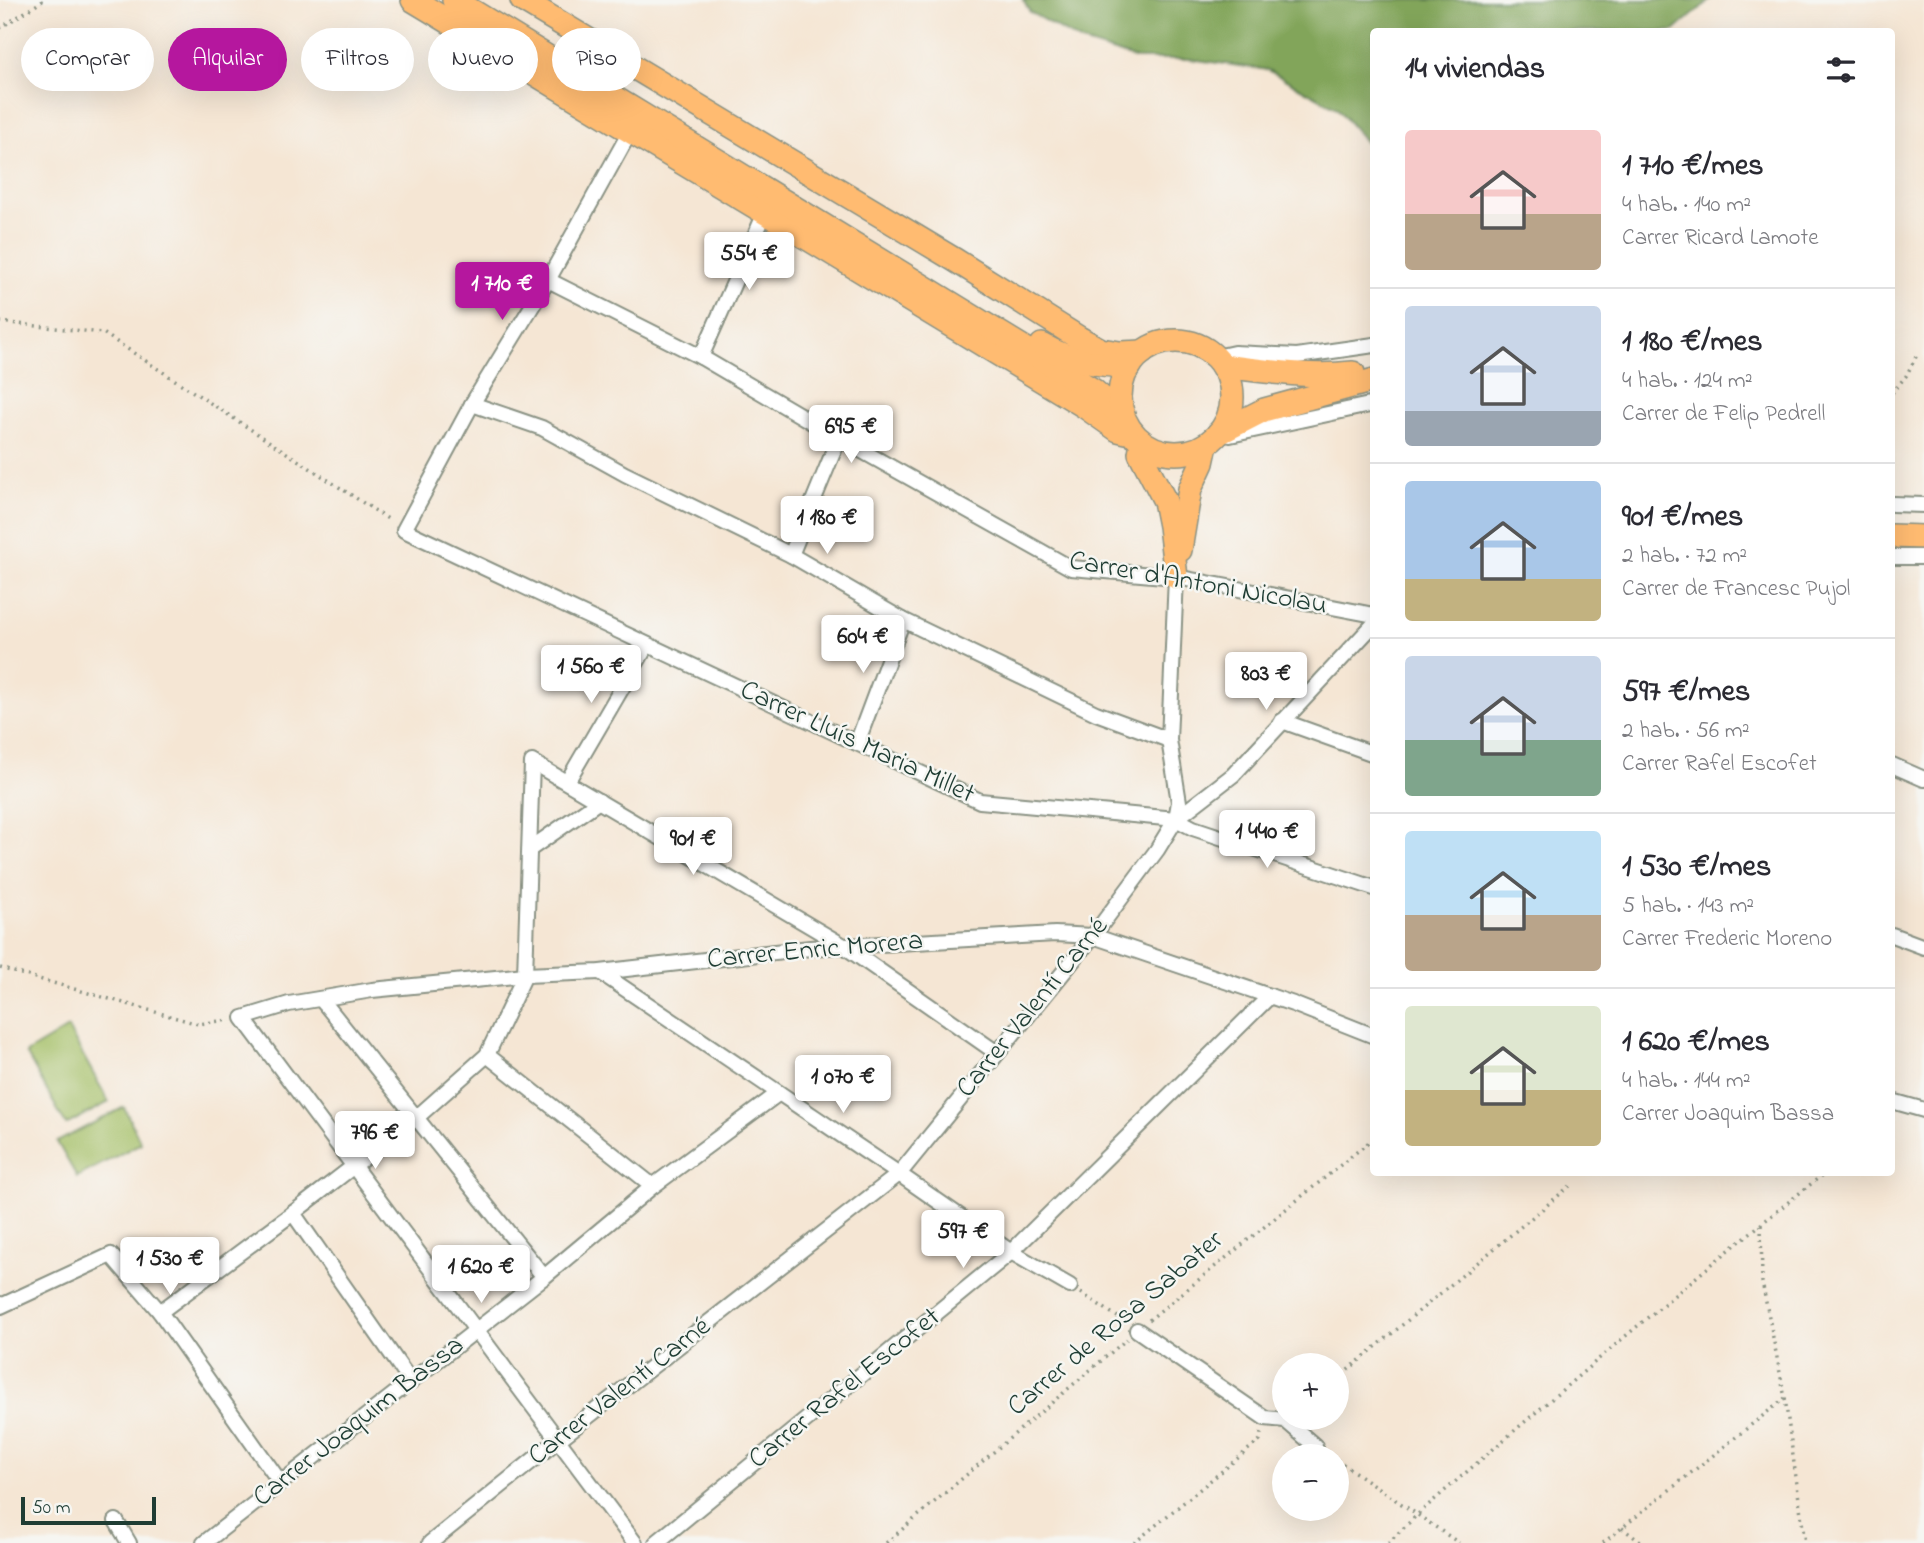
<!DOCTYPE html>
<html lang="es">
<meta charset="utf-8">
<style>
:root{--surface:#fff;--page:#f7f7f7;--text:#2b2b33;--muted:#7c7c81;--line:#e1e1e2;--accent:#b5179e}
body{margin:0;font-family:"Indie Flower",sans-serif;background:var(--page);color:var(--text);height:100vh;display:flex;flex-direction:column;font-size:26px;white-space:nowrap}
*{box-sizing:border-box;margin:0}
p{font-size:23px;color:var(--muted)}
.icon{flex:none;width:38px;height:38px;fill:none;stroke:currentColor;stroke-width:2;stroke-linecap:round;stroke-linejoin:round}
.map{position:relative;flex:1;overflow:hidden}
.sheet{position:absolute;left:1370px;top:28px;width:525px;height:1148px;display:flex;flex-direction:column;background:var(--surface);border-radius:7px;box-shadow:0 7px 28px #0002}
.sheet>*{flex:none}
.guide{position:absolute;left:21px;top:28px;width:665px;height:63px;display:flex;gap:14px}
.buttons{position:absolute;left:1272px;top:1353px;display:grid;gap:14px}
.buttons a{display:grid;place-items:center;width:77px;height:77px;border-radius:50%;background:var(--surface);box-shadow:0 7px 28px #0002;font-size:35px}
.scale{position:absolute;left:21px;bottom:18px;width:135px;box-sizing:border-box;padding-left:7px;border:4px solid #1f3d34;border-top:0;font-size:19px;line-height:24px;white-space:nowrap;color:#1f3d34;-webkit-text-stroke:5px #f6f6f2;paint-order:stroke}
.price{position:absolute;translate:-50% -60px;padding:0 16px;border-radius:7px;background:#fff;color:#222;font-size:23px;line-height:46px;filter:drop-shadow(0 2px 4px #0008)}
.price::after{content:'';position:absolute;left:50%;top:42px;width:21px;height:16px;margin-left:-10px;background:inherit;clip-path:polygon(0 0,100% 0,50% 100%)}
.price.active{background:var(--accent);color:#fff}
ul{padding:0;list-style:none}
li{display:flex;align-items:center;gap:21px;height:175px;padding:0 35px}
li+li{border-top:2px solid var(--line)}
li span{display:grid;place-items:center;flex:none;width:196px;height:140px;border-radius:7px;color:#555}
li>.icon{margin-inline-start:auto}
span .icon{width:84px;height:84px;fill:#fffc;stroke-width:1}
li b{font-size:30px}
h2{display:flex;justify-content:space-between;align-items:center;height:84px;padding:0 35px;font-size:30px}
.tag{padding:0 24px;border-radius:32px;background:var(--surface);box-shadow:0 7px 28px #0002;font-size:24px;line-height:63px}
.tag.active{background:var(--accent);color:#fff}
.map>svg:first-child{display:block}
.green{fill:#a3be64;stroke:#617e4c;stroke-width:2}
.forest{fill:#82a55a;stroke:#507147;stroke-width:2}
.lines{fill:none;stroke-linecap:round;stroke-linejoin:round}
.minor-casing{stroke:#8a9284;stroke-width:18}
.primary-casing{stroke:#8a9284;stroke-width:26}
.path{stroke:#8a9284;stroke-width:3.5;stroke-dasharray:2 5;stroke-linecap:butt}
.minor{stroke:#fff;stroke-width:14}
.primary{stroke:#ffbb71;stroke-width:23}
.labels{text-anchor:middle;dominant-baseline:central;stroke-width:5;stroke-linejoin:round;paint-order:stroke}
.street-label{font-size:28px;fill:#1f3d34;stroke:#f6f6f2}
</style>
<div class="map">
<svg width="1924" height="1543" viewBox="0 0 1924 1543">
<rect width="100%" height="100%" fill="#f6f6f2"/>
<filter id="ink" filterUnits="userSpaceOnUse"><feTurbulence type="fractalNoise" baseFrequency=".0143" numOctaves="2"/><feDisplacementMap in="SourceGraphic" scale="14" xChannelSelector="R" yChannelSelector="G"/><feConvolveMatrix kernelMatrix="1 2 1 2 8 2 1 2 1" color-interpolation-filters="sRGB"/></filter>
<filter id="wash" filterUnits="userSpaceOnUse"><feTurbulence type="fractalNoise" baseFrequency=".00686" numOctaves="4" result="noise"/><feDisplacementMap in="SourceGraphic" scale="28" xChannelSelector="R" yChannelSelector="G"/><feGaussianBlur stdDeviation="1.57" result="paint"/><feColorMatrix in="noise" values="0 0 0 0 0 0 0 0 0 0 0 0 0 0 0 0 0 1.4 0 .05"/><feComposite in="paint" operator="in"/></filter>
<g filter="url(#wash)">
<rect width="100%" height="100%" fill="#f5e6d4"/>
<g class="green">
<polygon points="68,1028 109,1102 66,1125 26,1053"/>
<polygon points="124,1107 141,1143 77,1177 57,1142"/>
</g>
<polygon class="forest" points="1023,0 1710,0 1674,31 1374,32 1374,152 1337,108 1268,70 1190,59 1137,59 1082,42 1030,12"/>
</g>
<g filter="url(#ink)">
<g class="lines">
<g class="minor-casing">
<g id="minor">
<polyline points="631,130 548,280 472,404 404,530 980,801 1176,819 1193,828 1374,888"/>
<polyline points="548,280 701,357 839,438 1071,568 1176,577 1374,615"/>
<polyline points="701,357 765,213"/>
<polyline points="1216,357 1234,353 1297,356 1374,345"/>
<polyline points="472,404 542,428 625,474 791,555 903,620 1096,713 1169,740"/>
<polyline points="1230,435 1374,404"/>
<polyline points="1892,504 1924,505"/>
<polyline points="791,555 839,438"/>
<polyline points="1892,557 1924,557"/>
<polyline points="1176,577 1169,740 1179,802 1176,819"/>
<polyline points="1282,721 1374,754"/>
<polyline points="857,743 903,620"/>
<polyline points="1892,765 1924,779"/>
<polyline points="567,782 647,645"/>
<polyline points="530,849 599,801"/>
<polyline points="1892,935 1924,947"/>
<polyline points="600,972 899,1174 1011,1252 1070,1286"/>
<polyline points="321,999 544,1277"/>
<polyline points="487,1055 653,1186"/>
<polyline points="1892,1101 1924,1110"/>
<polyline points="293,1213 411,1382"/>
<polyline points="0,1304 1,1306 111,1255 160,1312 280,1482"/>
<polyline points="160,1312 293,1213 416,1118 487,1055 525,975 532,762 844,946 997,1053"/>
<polyline points="1137,1330 1265,1418 1285,1420 1315,1446"/>
<polyline points="116,1521 129,1543"/>
<polyline points="204,1543 544,1277 653,1186 779,1093"/>
<polyline points="430,1543 558,1440 899,1174 1093,936 1157,850 1176,819 1233,775 1374,624"/>
<polyline points="635,1543 243,1018 289,1004 372,990 525,975 600,972 810,948 1055,934 1093,936 1293,1004 1374,1036"/>
<polyline points="656,1543 1011,1252 1270,996"/>
</g>
</g>
<g class="primary-casing">
<g id="primary">
<path d="M413,0c225,134 447,271 671,406l34,24 13,3"/>
<polyline points="454,0 1093,390 1123,416"/>
<polyline points="522,0 955,260 1079,338 1101,350 1120,353 1143,352"/>
<circle cx="1176" cy="397" r="56"/>
<path d="M1042,345c27,16 57,20 88,21"/>
<path d="M1222,366c46,5 85,12 131,7"/>
<polyline points="1219,433 1264,410 1374,380"/>
<polyline points="1142,443 1140,453 1165,501 1170,526 1176,577"/>
<polyline points="1892,536 1924,537"/>
<polyline points="1180,550 1190,489 1202,463 1206,445"/>
</g>
</g>
<g class="path">
<polyline points="0,28 44,0"/>
<polyline points="0,322 103,333 391,521"/>
<polyline points="1892,393 1906,376 1918,353"/>
<polyline points="0,968 198,1024 228,1020"/>
<polyline points="1081,1293 1124,1321"/>
<polyline points="1149,1320 1374,1138"/>
<polyline points="1337,1379 1570,1186"/>
<polyline points="1785,1398 1805,1543"/>
<polyline points="1337,1460 1459,1543"/>
<polyline points="1622,1528 1642,1543"/>
<polyline points="886,1543 1127,1339"/>
<polyline points="1134,1543 1260,1440 1261,1433"/>
<path d="M1388,1543l30,-29c134,-116 269,-232 408,-342"/>
<polyline points="1603,1543 1785,1398 1762,1282 1761,1224"/>
</g>
<use href="#minor" class="minor"/>
<use href="#primary" class="primary"/>
</g>
</g>
<g class="labels">
<g class="street-label">
<text transform="translate(1198 584) rotate(10)">Carrer d'Antoni Nicolau</text>
<text transform="translate(857 743) rotate(25)">Carrer Lluís Maria Millet</text>
<text transform="translate(815 951) rotate(-5)">Carrer Enric Morera</text>
<text transform="translate(1033 1008) rotate(-51)">Carrer Valentí Carné</text>
<text transform="translate(1116 1324) rotate(-40)">Carrer de Rosa Sabater</text>
<text transform="translate(845 1389) rotate(-39)">Carrer Rafel Escofet</text>
<text transform="translate(620 1392) rotate(-38)">Carrer Valentí Carné</text>
<text transform="translate(359 1422) rotate(-38)">Carrer Joaquim Bassa</text>
</g>
</g>
</svg>
<div class="buttons">
<a>+</a>
<a>−</a>
</div>
<div class="scale">50 m</div>
<b class="price" style="left:749px;top:292px">554 €</b>
<b class="price active" style="left:502px;top:322px">1 710 €</b>
<b class="price" style="left:851px;top:465px">695 €</b>
<b class="price" style="left:827px;top:556px">1 180 €</b>
<b class="price" style="left:863px;top:675px">604 €</b>
<b class="price" style="left:591px;top:705px">1 560 €</b>
<b class="price" style="left:1266px;top:712px">803 €</b>
<b class="price" style="left:1267px;top:870px">1 440 €</b>
<b class="price" style="left:693px;top:877px">901 €</b>
<b class="price" style="left:843px;top:1115px">1 070 €</b>
<b class="price" style="left:375px;top:1171px">796 €</b>
<b class="price" style="left:963px;top:1270px">597 €</b>
<b class="price" style="left:170px;top:1297px">1 530 €</b>
<b class="price" style="left:481px;top:1305px">1 620 €</b>
<div class="guide">
<a class="tag">Comprar</a>
<a class="tag active">Alquilar</a>
<a class="tag">Filtros</a>
<a class="tag">Nuevo</a>
<a class="tag">Piso</a>
</div>
<section class="sheet">
<h2>14 viviendas<svg class="icon" aria-label="filters" viewBox="0 0 24 24"><path d="M4 7h16M4 17h16"/><circle cx="9" cy="7" r="2"/><circle cx="15" cy="17" r="2"/></svg></h2>
<ul>
<li><span style="background:linear-gradient(#f6c9c9 60%,#b9a48a 0)"><svg class="icon" aria-label="home" viewBox="0 0 24 24"><path d="M3 11l9-7 9 7M6 9v11h12V9"/></svg></span><div><b>1 710 €/mes</b><p>4 hab. · 140 m²</p><p>Carrer Ricard Lamote</p></div></li>
<li><span style="background:linear-gradient(#c9d6e8 75%,#9aa5b1 0)"><svg class="icon" aria-label="home" viewBox="0 0 24 24"><path d="M3 11l9-7 9 7M6 9v11h12V9"/></svg></span><div><b>1 180 €/mes</b><p>4 hab. · 124 m²</p><p>Carrer de Felip Pedrell</p></div></li>
<li><span style="background:linear-gradient(#a9c7e8 70%,#c2b280 0)"><svg class="icon" aria-label="home" viewBox="0 0 24 24"><path d="M3 11l9-7 9 7M6 9v11h12V9"/></svg></span><div><b>901 €/mes</b><p>2 hab. · 72 m²</p><p>Carrer de Francesc Pujol</p></div></li>
<li><span style="background:linear-gradient(#c9d6e8 60%,#7fa58c 0)"><svg class="icon" aria-label="home" viewBox="0 0 24 24"><path d="M3 11l9-7 9 7M6 9v11h12V9"/></svg></span><div><b>597 €/mes</b><p>2 hab. · 56 m²</p><p>Carrer Rafel Escofet</p></div></li>
<li><span style="background:linear-gradient(#bfe0f5 60%,#b9a48a 0)"><svg class="icon" aria-label="home" viewBox="0 0 24 24"><path d="M3 11l9-7 9 7M6 9v11h12V9"/></svg></span><div><b>1 530 €/mes</b><p>5 hab. · 143 m²</p><p>Carrer Frederic Moreno</p></div></li>
<li><span style="background:linear-gradient(#dfe7d0 60%,#c2b280 0)"><svg class="icon" aria-label="home" viewBox="0 0 24 24"><path d="M3 11l9-7 9 7M6 9v11h12V9"/></svg></span><div><b>1 620 €/mes</b><p>4 hab. · 144 m²</p><p>Carrer Joaquim Bassa</p></div></li>
</ul>
</section>
</div>
